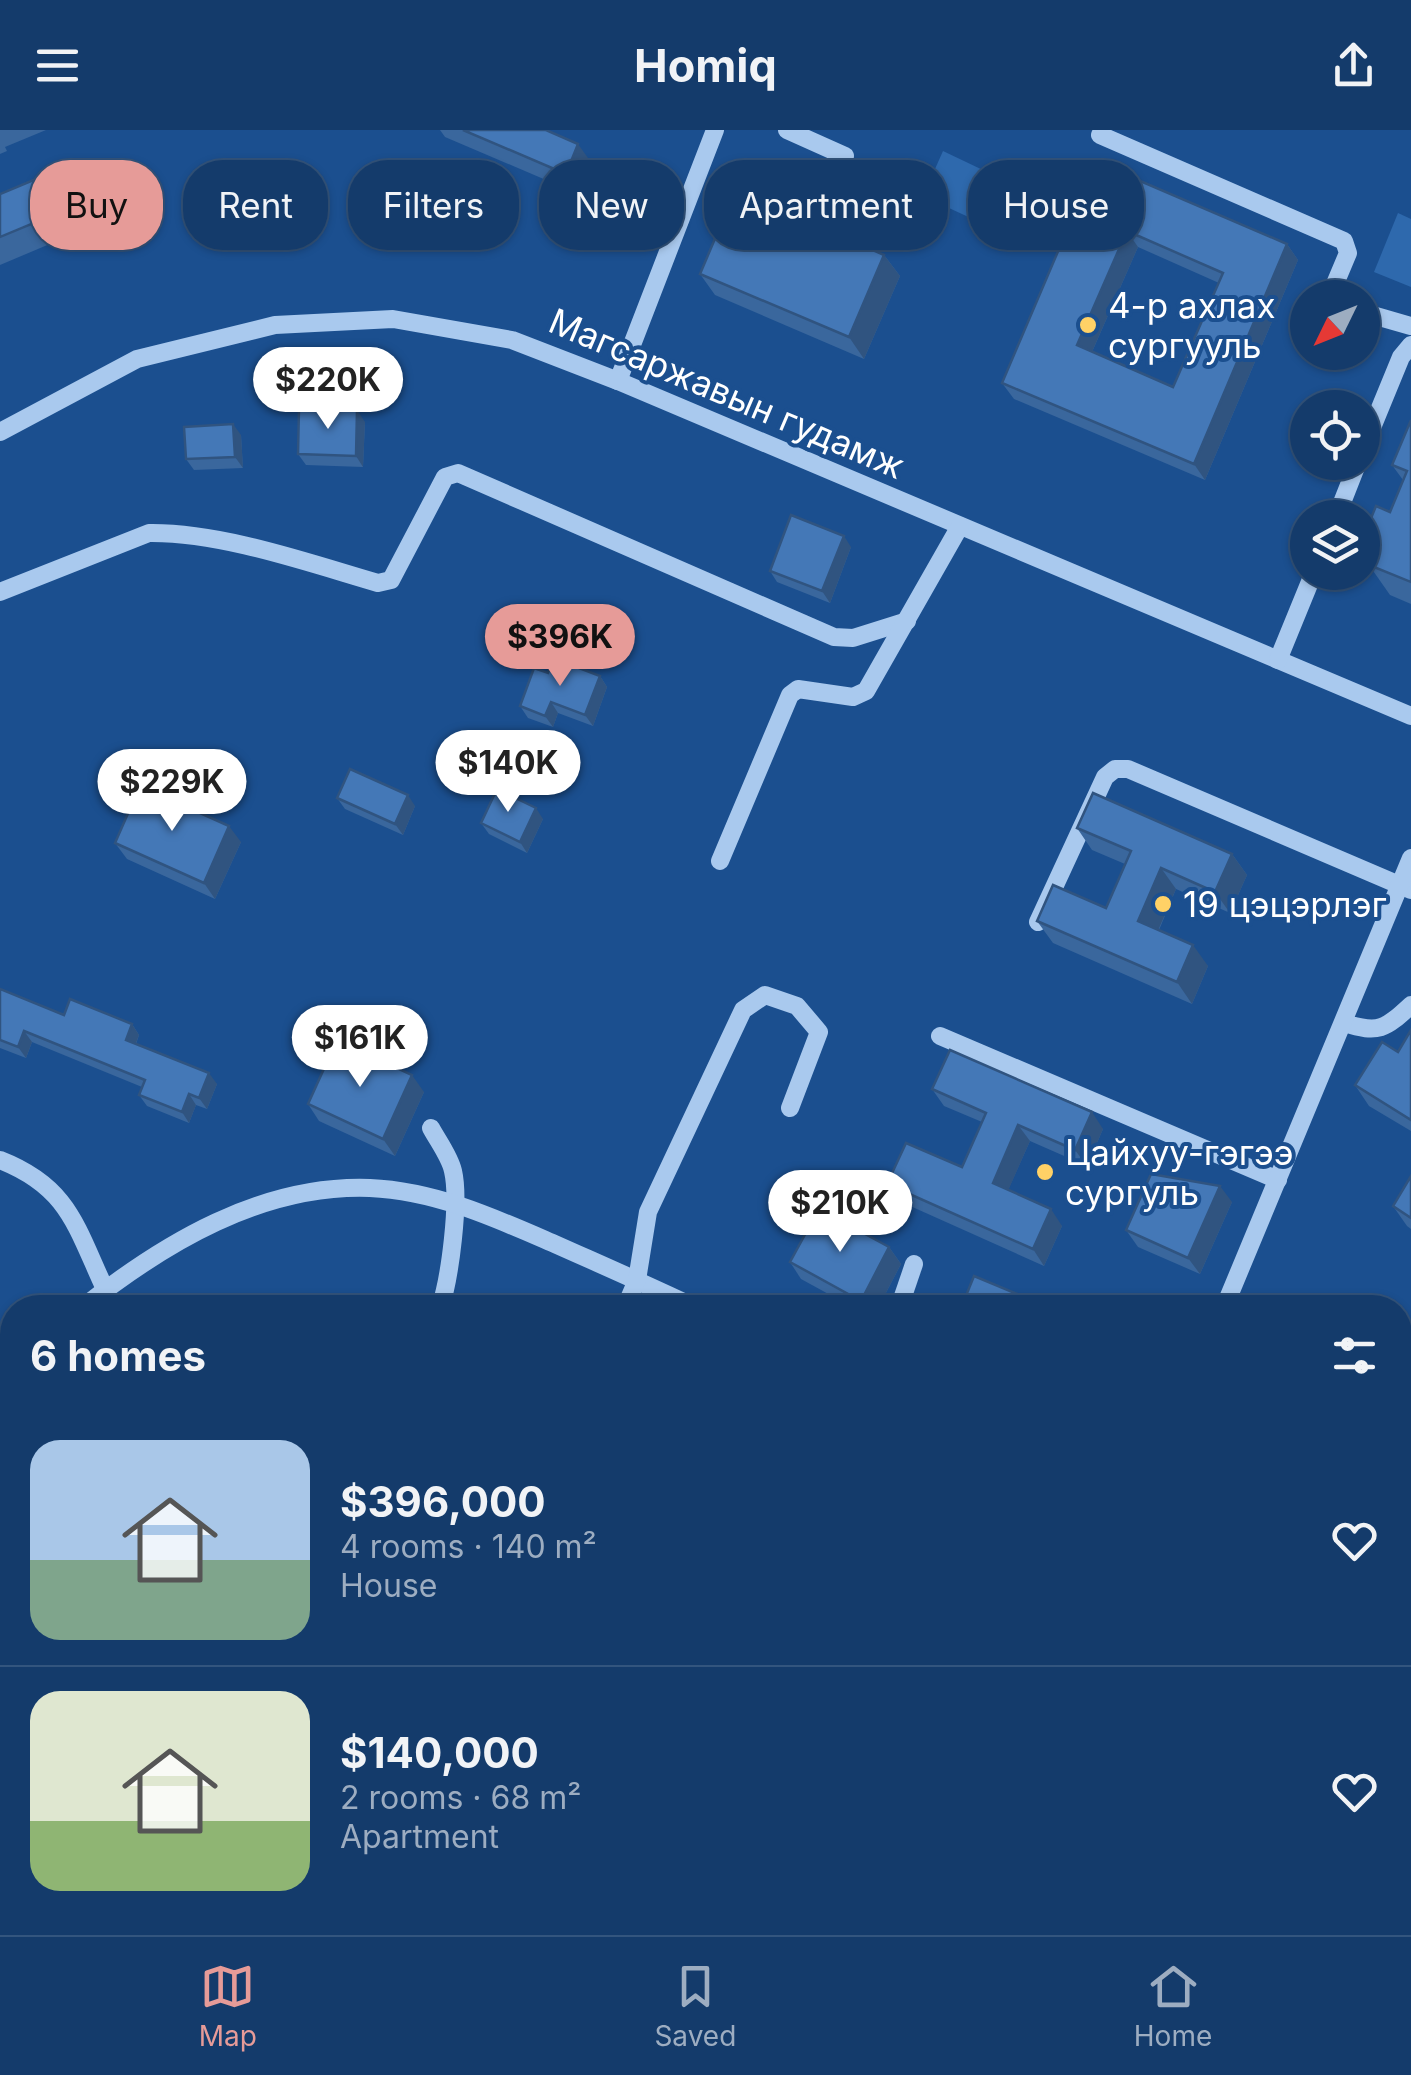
<!DOCTYPE html>
<meta charset="utf-8">
<style>
:root{--surface:#143b6b;--page:#1d4271;--text:#f1f3f6;--muted:#9dadc1;--line:#33557e;--accent:#e69b98}
body{margin:0;font-family:Inter,sans-serif;background:var(--page);color:var(--text);height:100vh;display:flex;flex-direction:column;font-size:38px;white-space:nowrap}
*{box-sizing:border-box;margin:0}
p{font-size:32px;color:var(--muted)}
.icon{flex:none;width:55px;height:55px;fill:none;stroke:currentColor;stroke-width:2;stroke-linecap:round;stroke-linejoin:round}
.map{position:relative;flex:1;overflow:hidden}
.panel{position:absolute;left:0px;top:1165px;width:1412px;height:640px;display:flex;flex-direction:column;background:var(--surface);border-radius:40px 40px 0 0;box-shadow:0 2px 8px #0004,0 0 0 2px var(--line)}
.panel>*{flex:none}
.guide{position:absolute;left:30px;top:30px;width:1352px;height:90px;display:flex;gap:20px}
.needle{width:65px;rotate:227deg}
.tools{position:absolute;left:1290px;top:150px;display:grid;gap:20px}
.tools a{display:grid;place-items:center;width:90px;height:90px;border-radius:50%;background:var(--surface);box-shadow:0 2px 8px #0004,0 0 0 2px var(--line);font-size:50px}
.price{position:absolute;translate:-50% -85px;padding:0 22px;border-radius:35px;background:#fff;color:#222;font-size:32px;line-height:65px;filter:drop-shadow(0 2px 5px #0008)}
.price::after{content:'';position:absolute;left:50%;top:60px;width:30px;height:22px;margin-left:-15px;background:inherit;clip-path:polygon(0 0,100% 0,50% 100%)}
.price.current{background:var(--accent);color:#111}
ul{padding:0;list-style:none}
li{display:flex;align-items:center;gap:30px;height:250px;padding:0 30px}
li+li{border-top:2px solid var(--line)}
li span{display:grid;place-items:center;flex:none;width:280px;height:200px;border-radius:30px;color:#555}
li>.icon{margin-inline-start:auto}
span .icon{width:120px;height:120px;fill:#fffc;stroke-width:1}
li b{font-size:42px}
h2{display:flex;justify-content:space-between;align-items:center;height:120px;padding:0 30px;font-size:42px}
.chip{padding:0 35px;border-radius:40px;background:var(--surface);box-shadow:0 2px 8px #0004,0 0 0 2px var(--line);font-size:35px;line-height:90px}
.chip.current{background:var(--accent);color:#111}
header{display:flex;justify-content:space-between;align-items:center;height:130px;padding:0 30px;background:var(--surface);font-size:45px;font-weight:700}
.tabs{display:flex;justify-content:space-around;align-items:center;height:140px;border-top:2px solid var(--line);background:var(--surface);font-size:28px;color:var(--muted)}
.tabs a{display:grid;justify-items:center;gap:5px}
.tabs .current{color:var(--accent)}
.map>svg:first-child{display:block}
.pitch{fill:#2e69ad}
.lines{fill:none;stroke-linecap:round;stroke-linejoin:round}
.minor{stroke:#a9c9ee;stroke-width:18}
.wall{fill:#3a679d;fill-rule:evenodd}
.shaded-wall{fill:#305480}
.building{fill:#4478b7;stroke:#305480;stroke-width:2.5;fill-rule:evenodd}
.poi-dot{fill:#ffd166;stroke:#1b4f8f;stroke-width:4}
.labels{text-anchor:middle;dominant-baseline:central;stroke-width:8;stroke-linejoin:round;paint-order:stroke}
.poi-label{font-size:35px;fill:#fff;stroke:#1b4f8f;text-anchor:start}
.street-label{font-size:35px;fill:#fff;stroke:#1b4f8f}
</style>
<header><svg class="icon" aria-label="menu" viewBox="0 0 24 24"><path d="M4 6h16M4 12h16M4 18h16"/></svg>Homiq<svg class="icon" aria-label="share" viewBox="0 0 24 24"><path d="M12 15V3M7 8l5-5 5 5M5 13v7h14v-7"/></svg></header>
<div class="map">
<svg width="1411" height="1805" viewBox="0 0 1411 1805">
<rect width="100%" height="100%" fill="#1b4f8f"/>
<g class="pitch">
<polygon points="943,21 1023,59 1003,103 923,66"/>
<polygon points="1398,83 1411,89 1411,157 1374,142"/>
</g>
<g class="lines">
<g class="minor">
<polyline points="787,0 845,26"/>
<polyline points="1100,5 1344,111 1348,123 1332,161 1333,168"/>
<polyline points="1362,182 1411,196"/>
<polyline points="618,251 715,0"/>
<polyline points="0,302 137,229 275,195 393,189 512,210 618,251 1411,586"/>
<polyline points="1362,322 1401,227 1411,215"/>
<polyline points="1336,388 1358,332"/>
<path d="M0,462l149,-59c72,-1 160,30 229,50l13,-3 54,-103 13,-4 376,164 19,1 54,-17"/>
<polyline points="1278,530 1314,442"/>
<polyline points="720,731 790,565 798,559 853,567 866,561 960,396"/>
<polyline points="1038,792 1105,647 1115,639 1128,639 1411,760"/>
<path d="M1344,893c35,11 41,6 67,-18"/>
<polyline points="940,906 1278,1050"/>
<path d="M431,998c7,13 19,29 22,43 7,30 -3,107 -13,137"/>
<path d="M0,1030c69,27 76,67 105,129"/>
<path d="M82,1178c82,-65 180,-124 288,-120 67,3 127,31 187,57 47,21 93,41 139,63"/>
<polyline points="625,1178 637,1150 648,1082 743,880 765,865 797,876 819,902 790,978"/>
<polyline points="899,1178 914,1134"/>
<polyline points="1224,1178 1411,728"/>
<polyline points="0,1241 12,1231"/>
<polyline points="1400,1420 1411,1425"/>
<polyline points="1400,1491 1411,1496"/>
<polyline points="0,1687 12,1688"/>
<polyline points="1400,1781 1411,1783"/>
<polyline points="413,1792 444,1805"/>
<polyline points="1216,1792 1237,1801 1253,1799 1257,1792"/>
<polyline points="77,1805 81,1792"/>
<polyline points="832,1805 836,1792"/>
<polyline points="1100,1805 1105,1792"/>
</g>
</g>
<g class="wall">
<polygon points="0,0 46,0 5,17 7,21 0,24"/>
<polygon points="440,0 546,0 593,35 581,65 445,7"/>
<path d="M1096,32l191,82 11,16 -93,220 -191,-81 -12,-16zM1138,117l81,36 -46,104 -81,-35z"/>
<polygon points="94,53 109,89 0,135 0,64"/>
<polygon points="779,78 885,111 880,123 884,125 900,146 864,229 715,165 700,144"/>
<polygon points="1411,290 1411,474 1390,465 1369,435 1371,430 1362,418 1362,410 1390,382 1403,350 1392,335"/>
<polygon points="365,292 363,337 306,335 298,324"/>
<polygon points="241,305 243,338 194,340 186,329"/>
<polygon points="851,417 830,473 777,452 770,441"/>
<polygon points="548,543 600,546 607,557 593,596 558,583 553,597 528,588 520,576"/>
<polygon points="337,668 415,676 403,705 345,679"/>
<polygon points="543,689 527,723 489,704 481,693"/>
<polygon points="1077,698 1232,724 1247,745 1230,783 1176,759 1159,800 1208,836 1192,874 1053,813 1037,791 1106,778 1125,734 1092,720"/>
<polygon points="241,712 215,769 127,729 115,713"/>
<polygon points="0,859 64,885 132,894 139,905 136,914 217,954 207,979 196,975 189,993 147,976 139,965 142,957 32,912 26,928 0,918"/>
<polygon points="1411,900 1411,1001 1369,976 1355,955 1398,922"/>
<polygon points="932,959 1103,999 1087,1036 1030,1011 1008,1060 1062,1096 1044,1136 899,1071 887,1054 962,1037 982,992 944,976"/>
<polygon points="424,962 395,1026 319,991 308,974"/>
<polygon points="1411,1046 1411,1099 1407,1096 1393,1076"/>
<polygon points="1232,1072 1200,1144 1138,1117 1126,1100"/>
<polygon points="889,1117 901,1134 878,1178 854,1178 801,1149 790,1132"/>
<polygon points="1400,1206 1411,1211 1411,1373 1400,1369"/>
<polygon points="970,1792 1021,1792 1016,1805 1001,1805"/>
</g>
<g class="shaded-wall">
<polygon points="578,14 593,35 581,65 566,44"/>
<polygon points="79,31 94,53 109,89 94,68"/>
<polygon points="870,90 885,111 874,136 859,114"/>
<polygon points="1127,101 1138,117 1088,231 1077,215"/>
<polygon points="1287,114 1298,130 1205,350 1194,334"/>
<polygon points="884,125 900,146 864,229 849,207"/>
<polygon points="357,280 365,292 363,337 356,326"/>
<polygon points="233,294 241,305 243,338 235,327"/>
<polygon points="844,406 851,417 830,473 822,461"/>
<polygon points="600,546 607,557 593,596 585,585"/>
<polygon points="551,572 558,583 553,597 545,586"/>
<polygon points="408,665 415,676 403,705 395,694"/>
<polygon points="536,678 543,689 527,723 520,712"/>
<polygon points="229,696 241,712 215,769 204,753"/>
<polygon points="1232,724 1247,745 1230,783 1215,762"/>
<polygon points="1161,738 1176,759 1153,812 1138,791"/>
<polygon points="1193,815 1208,836 1192,874 1177,852"/>
<polygon points="132,894 139,905 133,921 126,910"/>
<polygon points="24,901 32,912 26,928 18,917"/>
<polygon points="209,943 217,954 207,979 199,968"/>
<polygon points="412,945 424,962 395,1026 383,1009"/>
<polygon points="189,964 196,975 189,993 182,982"/>
<polygon points="1092,982 1103,999 1087,1036 1075,1020"/>
<polygon points="1018,995 1030,1011 1004,1070 993,1053"/>
<polygon points="1220,1056 1232,1072 1200,1144 1188,1128"/>
<polygon points="1051,1079 1062,1096 1044,1136 1033,1119"/>
<polygon points="889,1117 901,1134 878,1178 865,1178 861,1171"/>
<polygon points="1400,1635 1411,1650 1400,1672"/>
<polygon points="732,1792 740,1792 747,1802 746,1805 727,1805"/>
<polygon points="1009,1792 1021,1792 1016,1805 1010,1805 1006,1799"/>
</g>
<g class="building">
<polygon points="463,0 546,0 578,14 566,44"/>
<polygon points="79,31 94,68 0,107 0,64"/>
<path d="M1096,32l191,82 -93,220 -192,-81zM1127,101l96,42 -50,114 -96,-42z"/>
<polygon points="788,56 870,90 859,114 884,125 849,207 700,144 736,59 779,78"/>
<polygon points="299,278 357,280 356,326 298,324"/>
<polygon points="1411,290 1411,452 1369,435 1375,421 1362,416 1362,410 1376,376 1390,382 1407,341 1392,335"/>
<polygon points="233,294 235,327 186,329 184,297"/>
<polygon points="791,385 844,406 822,461 770,441"/>
<polygon points="553,528 600,546 585,585 551,572 545,586 520,576 534,538 548,543"/>
<polygon points="350,639 408,665 395,694 337,668"/>
<polygon points="140,656 229,696 204,753 115,713"/>
<polygon points="497,659 536,678 520,712 481,693"/>
<polygon points="1093,663 1232,724 1215,762 1161,738 1138,791 1193,815 1177,852 1037,791 1053,755 1106,778 1131,721 1077,698"/>
<polygon points="0,859 64,885 70,869 132,894 126,910 209,943 199,968 189,964 182,982 139,965 145,950 24,901 18,917 0,910"/>
<polygon points="1411,900 1411,990 1355,955 1382,912 1398,922"/>
<polygon points="337,910 412,945 383,1009 308,974"/>
<polygon points="950,920 1092,982 1075,1020 1018,995 993,1053 1051,1079 1033,1119 887,1054 906,1013 962,1037 986,983 932,959"/>
<polygon points="1151,1044 1220,1056 1188,1128 1126,1100"/>
<polygon points="1411,1046 1411,1088 1393,1076"/>
<polygon points="819,1079 889,1117 861,1171 790,1132"/>
<polygon points="974,1146 1051,1178 961,1178"/>
<polygon points="1400,1206 1411,1211 1411,1360 1400,1355"/>
<polygon points="636,1792 732,1792 727,1805 640,1805 632,1802"/>
<polygon points="869,1792 880,1792 908,1805 863,1805"/>
<polygon points="990,1792 1009,1792 1006,1799"/>
<polygon points="1145,1792 1170,1792 1201,1805 1140,1805"/>
</g>
<g class="poi-dot">
<circle cx="1088" cy="195" r="10"/>
<circle cx="1163" cy="774" r="10"/>
<circle cx="1045" cy="1042" r="10"/>
</g>
<g class="labels">
<g class="poi-label">
<text x="1108" y="175">4-р ахлах<tspan x="1108" dy="40">сургууль</tspan></text>
<text x="1183" y="774">19 цэцэрлэг</text>
<text x="1065" y="1022">Цайхуу-гэгээ<tspan x="1065" dy="40">сургуль</tspan></text>
</g>
<g class="street-label">
<text transform="translate(727 263) rotate(23)">Магсаржавын гудамж</text>
</g>
</g>
</svg>
<div class="tools">
<a><svg class="needle" viewBox="-14 -14 28 28"><path d="M0-13l5 13h-10z" fill="#e53935"/><path d="M0 13l5-13h-10z" fill="#9dadc1"/></svg></a>
<a><svg class="icon" aria-label="locate" viewBox="0 0 24 24"><circle cx="12" cy="12" r="6"/><path d="M12 2v4M12 18v4M2 12h4M18 12h4"/></svg></a>
<a><svg class="icon" aria-label="layers" viewBox="0 0 24 24"><path d="M12 4l9 5-9 5-9-5zM3 14l9 5 9-5"/></svg></a>
</div>
<b class="price" style="left:328px;top:302px">$220K</b>
<b class="price current" style="left:560px;top:559px">$396K</b>
<b class="price" style="left:508px;top:685px">$140K</b>
<b class="price" style="left:172px;top:704px">$229K</b>
<b class="price" style="left:360px;top:960px">$161K</b>
<b class="price" style="left:840px;top:1125px">$210K</b>
<div class="guide">
<a class="chip current">Buy</a>
<a class="chip">Rent</a>
<a class="chip">Filters</a>
<a class="chip">New</a>
<a class="chip">Apartment</a>
<a class="chip">House</a>
</div>
<section class="panel">
<h2>6 homes<svg class="icon" aria-label="filters" viewBox="0 0 24 24"><path d="M4 7h16M4 17h16"/><circle cx="9" cy="7" r="2"/><circle cx="15" cy="17" r="2"/></svg></h2>
<ul>
<li><span style="background:linear-gradient(#a9c7e8 60%,#7fa58c 0)"><svg class="icon" aria-label="home" viewBox="0 0 24 24"><path d="M3 11l9-7 9 7M6 9v11h12V9"/></svg></span><div><b>$396,000</b><p>4 rooms · 140 m²</p><p>House</p></div><svg class="icon" aria-label="heart" viewBox="0 0 24 24"><path d="M12 20l-8-8c-3-5 5-10 8-4 3-6 11-1 8 4z"/></svg></li>
<li><span style="background:linear-gradient(#dfe7d0 65%,#8fb573 0)"><svg class="icon" aria-label="home" viewBox="0 0 24 24"><path d="M3 11l9-7 9 7M6 9v11h12V9"/></svg></span><div><b>$140,000</b><p>2 rooms · 68 m²</p><p>Apartment</p></div><svg class="icon" aria-label="heart" viewBox="0 0 24 24"><path d="M12 20l-8-8c-3-5 5-10 8-4 3-6 11-1 8 4z"/></svg></li>
</ul>
</section>
</div>
<nav class="tabs">
<a class="current"><svg class="icon" aria-label="map" viewBox="0 0 24 24"><path d="M3 6l6-2 6 2 6-2v14l-6 2-6-2-6 2zM9 4v14M15 6v14"/></svg>Map</a>
<a><svg class="icon" aria-label="saved" viewBox="0 0 24 24"><path d="M7 4h10v16l-5-4-5 4z"/></svg>Saved</a>
<a><svg class="icon" aria-label="home" viewBox="0 0 24 24"><path d="M3 11l9-7 9 7M6 9v11h12V9"/></svg>Home</a>
</nav>
